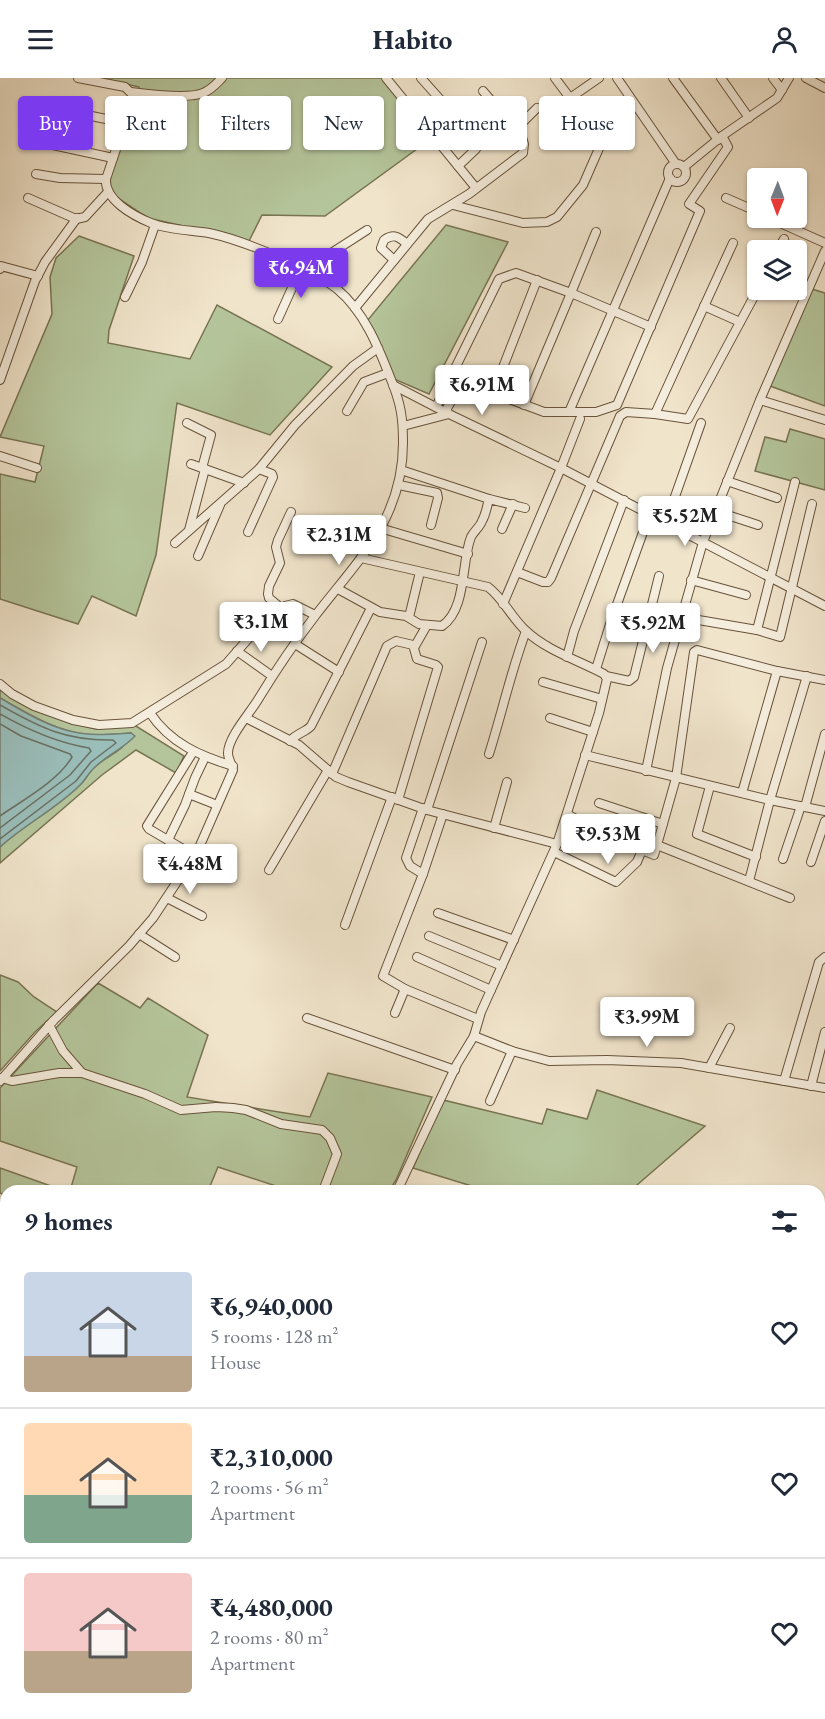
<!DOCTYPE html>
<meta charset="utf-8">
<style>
:root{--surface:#fff;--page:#f6f6f7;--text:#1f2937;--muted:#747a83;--line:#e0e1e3;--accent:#7c3aed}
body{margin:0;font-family:"EB Garamond",serif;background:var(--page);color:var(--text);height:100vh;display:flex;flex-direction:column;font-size:22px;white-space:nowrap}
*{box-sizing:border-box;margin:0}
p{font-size:20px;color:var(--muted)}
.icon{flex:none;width:33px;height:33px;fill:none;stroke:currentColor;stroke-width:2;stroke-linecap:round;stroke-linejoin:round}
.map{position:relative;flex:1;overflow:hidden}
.sheet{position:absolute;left:0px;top:1107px;width:825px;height:534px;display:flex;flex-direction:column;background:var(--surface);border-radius:18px 18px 0 0;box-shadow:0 2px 4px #0004}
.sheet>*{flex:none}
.banner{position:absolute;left:18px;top:18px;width:789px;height:54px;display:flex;gap:12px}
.needle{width:39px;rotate:181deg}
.controls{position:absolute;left:747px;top:90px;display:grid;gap:12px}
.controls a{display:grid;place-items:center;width:60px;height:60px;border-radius:6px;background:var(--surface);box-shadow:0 2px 4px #0004;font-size:30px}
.price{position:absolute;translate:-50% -51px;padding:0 14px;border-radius:6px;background:#fff;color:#222;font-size:20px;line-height:39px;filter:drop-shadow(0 2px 3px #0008)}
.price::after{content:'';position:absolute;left:50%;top:36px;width:18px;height:14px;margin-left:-9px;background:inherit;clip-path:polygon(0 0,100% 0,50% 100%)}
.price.selected{background:var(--accent);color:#fff}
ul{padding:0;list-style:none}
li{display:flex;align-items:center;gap:18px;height:150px;padding:0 24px}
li+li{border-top:2px solid var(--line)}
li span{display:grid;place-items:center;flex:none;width:168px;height:120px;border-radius:6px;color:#555}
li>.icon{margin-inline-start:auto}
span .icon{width:72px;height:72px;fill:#fffc;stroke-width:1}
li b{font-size:26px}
h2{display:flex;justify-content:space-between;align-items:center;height:72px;padding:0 24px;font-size:26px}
.pill{padding:0 21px;border-radius:6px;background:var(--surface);box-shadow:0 2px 4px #0004;font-size:21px;line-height:54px}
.pill.selected{background:var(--accent);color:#fff}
header{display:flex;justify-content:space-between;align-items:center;height:78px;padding:0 24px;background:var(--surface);font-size:27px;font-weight:700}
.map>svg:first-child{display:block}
.green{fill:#b5c59b;stroke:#787452;stroke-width:1.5}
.water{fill:#9abeba;stroke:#748073;stroke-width:1.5}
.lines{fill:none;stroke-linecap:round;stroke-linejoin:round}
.shore{stroke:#6a7062;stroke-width:1.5}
.minor-casing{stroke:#68533a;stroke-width:10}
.major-casing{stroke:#3b2309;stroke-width:11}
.highway-casing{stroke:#3b2309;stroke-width:13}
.minor{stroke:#f5eddd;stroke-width:8}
.major{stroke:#e8c286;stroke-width:9}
.highway{stroke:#e8c286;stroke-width:10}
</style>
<header><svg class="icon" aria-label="menu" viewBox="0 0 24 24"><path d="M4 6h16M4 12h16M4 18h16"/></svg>Habito<svg class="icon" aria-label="person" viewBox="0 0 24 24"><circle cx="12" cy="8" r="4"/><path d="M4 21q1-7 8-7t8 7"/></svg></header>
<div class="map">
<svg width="825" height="1641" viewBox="0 0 825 1641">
<rect width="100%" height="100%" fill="#f0e4cb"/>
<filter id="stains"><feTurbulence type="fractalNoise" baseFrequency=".00333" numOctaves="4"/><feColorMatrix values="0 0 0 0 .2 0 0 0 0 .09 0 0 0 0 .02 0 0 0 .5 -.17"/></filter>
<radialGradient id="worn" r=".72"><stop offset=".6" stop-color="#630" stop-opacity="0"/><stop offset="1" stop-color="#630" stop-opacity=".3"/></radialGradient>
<g class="green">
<polygon points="101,0 391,0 421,68 325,138 262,137 249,163 148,140 115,118 108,107 139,9"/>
<polygon points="446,147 508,164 429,316 394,301 367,243"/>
<polygon points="79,158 134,178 109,252 108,265 190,281 217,227 332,289 270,357 177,325 156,477 136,538 92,518 78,546 0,521 0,396 35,404 44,368 0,359 52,236 50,199 56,180"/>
<polygon points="812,211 825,215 825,328 770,308"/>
<polygon points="790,351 825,361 825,412 755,393 765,359 786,364"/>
<path d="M0,612l33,19 39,14 24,6 40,-3 48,30 -8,17 -40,-23 -34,25 -102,88v-16c25,-23 56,-38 80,-62 6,-6 9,-13 15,-18 14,-14 28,-13 36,-34 -13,1 -26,2 -39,2 -33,-2 -64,-21 -92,-37z"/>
<polygon points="0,897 18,904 34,919 57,934 35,954 0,993"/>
<polygon points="98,905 140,930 148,920 208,957 187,1019 310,1039 328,995 432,1019 396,1102 389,1113 278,1113 279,1109 218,1089 208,1113 70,1113 77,1089 0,1063 0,1010"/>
<polygon points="597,1012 705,1048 630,1113 488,1113 413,1090 443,1022 542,1046 547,1031 587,1041"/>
<polygon points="0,1090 65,1113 6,1113 6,1157 0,1155 0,1133 5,1117 0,1115"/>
<polygon points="0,1508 6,1510 6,1635 194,1635 199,1641 0,1641"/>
<polygon points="510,1635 570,1635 561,1641 515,1641"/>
</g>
<path class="water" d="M0,620c23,13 48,29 74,34 18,4 38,2 57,1l4,3c-12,13 -28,19 -40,31 -6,5 -9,12 -15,18 -24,24 -55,39 -80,62z"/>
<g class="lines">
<g class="shore">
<path d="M0,627c40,23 67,36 113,35l3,3 -25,19 -15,19 -76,58"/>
<path d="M0,636c28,16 57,29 89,34l2,3 -21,24 -70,53"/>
<path d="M0,646l21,12 49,18 2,3c-14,24 -49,43 -72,59"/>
</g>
<g class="minor-casing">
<g id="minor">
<polyline points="386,0 476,110"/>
<polyline points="421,0 471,56 477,67 476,71 458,88"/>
<polyline points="555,0 570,20 599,0"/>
<polyline points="617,0 676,86"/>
<polyline points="673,0 718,62"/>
<polyline points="721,0 749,40"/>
<polyline points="773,0 782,12"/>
<polyline points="806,0 825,10"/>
<path d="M131,14c16,2 58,7 72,1 8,-3 13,-9 19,-15"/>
<polyline points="58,31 125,45"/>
<polyline points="516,51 537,30"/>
<polyline points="39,64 113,80"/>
<circle cx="677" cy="95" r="9"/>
<polyline points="684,89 722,58 777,20 789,0"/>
<polyline points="36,96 60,100 106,101"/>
<polyline points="28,120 76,141 85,139 108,114"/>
<polyline points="726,120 758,134"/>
<polyline points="453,127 523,145 547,144 557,139 583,107 604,59"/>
<polyline points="769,140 825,165"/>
<polyline points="778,172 784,161"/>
<path d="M394,182l-13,-12 3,-8c10,-7 15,-3 23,4"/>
<polyline points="0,191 1,188 38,198"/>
<polyline points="305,192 367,152"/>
<polyline points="125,219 142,184 155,147"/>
<polyline points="704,228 740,244"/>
<polyline points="355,230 428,141 469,116 523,75 524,66 522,59 483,13"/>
<polyline points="278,241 301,190"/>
<polyline points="452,294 493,315 544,334 596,334 617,327 700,133 689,126 728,69 722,58"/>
<polyline points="0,302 35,203 45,184 77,140"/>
<polyline points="393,307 449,336 561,390 580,341"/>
<polyline points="493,315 537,202"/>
<polyline points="760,322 825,342"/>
<polyline points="524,327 571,215 651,249"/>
<polyline points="436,329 499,201 516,195 571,215 596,154"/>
<polyline points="347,333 364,304 388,295"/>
<polyline points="445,334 464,300"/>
<polyline points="569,334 670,100"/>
<polyline points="655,336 688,341 758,211"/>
<polyline points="187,345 211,357 202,390"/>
<polyline points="403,348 449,336"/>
<polyline points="0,378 37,390"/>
<polyline points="191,386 244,405"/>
<polyline points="401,392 489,421"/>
<polyline points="727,403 777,420"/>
<polyline points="399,407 437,415 438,420 431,447"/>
<polyline points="715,433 758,447"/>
<polyline points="666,444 701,345"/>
<polyline points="380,450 468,476"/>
<polyline points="502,451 513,426"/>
<polyline points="189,452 205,391"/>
<polyline points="248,454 273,399 272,396 259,391"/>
<polyline points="175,465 259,391 295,347 353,288 378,270"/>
<polyline points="198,478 220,427"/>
<path d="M361,480l127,29c15,11 23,30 37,43 22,21 53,30 79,44l3,5 -8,34 -42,131 -76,168 -7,24 -17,28 -60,127"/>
<polyline points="517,494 543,504 548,504 551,500 620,338 626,334 655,336 733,165"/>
<polyline points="691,502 746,517"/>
<path d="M338,511l42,23 26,4 13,8 23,2c25,-17 19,-64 29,-89 3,-6 9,-10 11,-16 4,-7 5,-15 7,-22l36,9"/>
<polyline points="503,526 561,390 825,528"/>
<polyline points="281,530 269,520 268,516 269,508 280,485 276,469 278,462 291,434"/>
<polyline points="409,539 420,494"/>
<polyline points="681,539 757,552 780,559 812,426"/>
<polyline points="757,552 795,404"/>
<polyline points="295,566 339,594"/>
<polyline points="415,568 427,547"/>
<polyline points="237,573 272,598"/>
<polyline points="567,579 574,553 624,422"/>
<polyline points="596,591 612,540 650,435"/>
<polyline points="606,598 629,603 634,599 659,498"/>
<polyline points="543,604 602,621"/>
<polyline points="0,606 12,616 34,628 73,642 99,647 132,645 226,586 269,537 285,528 293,526 315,537"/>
<path d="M150,635c20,30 50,43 83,53"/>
<polyline points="246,640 299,667 336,699 348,704 427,732 557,766"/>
<polyline points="550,640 593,654"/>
<path d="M290,663c7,-8 16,-9 21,-15l60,-118"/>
<polyline points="193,674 147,748 149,751 195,778"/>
<path d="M489,676c13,-41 22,-83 37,-123"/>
<polyline points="585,677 770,722 825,733"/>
<polyline points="646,693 667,590 703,464 760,322 825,173"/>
<polyline points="332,696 387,568 396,563 413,567 417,581 436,587 438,589 398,722"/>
<polyline points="710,708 697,756 756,779"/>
<polyline points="742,715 777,593"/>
<polyline points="189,716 217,727"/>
<polyline points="599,725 663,746"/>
<polyline points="805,729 825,656"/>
<polyline points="427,732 482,564"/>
<polyline points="443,736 423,796 383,898 405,911 478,941"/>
<polyline points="567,736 608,759 642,772"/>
<polyline points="494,750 507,704"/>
<polyline points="168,762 185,727 195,700 205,679"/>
<polyline points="197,774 229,790"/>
<polyline points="554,774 616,804 637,784 642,772 654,777 657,767"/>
<polyline points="783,781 801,728"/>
<polyline points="811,784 825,743"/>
<polyline points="269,792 328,692"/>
<polyline points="423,796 410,788 406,780 423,730"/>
<polyline points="749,803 770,722 807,598"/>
<polyline points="167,820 202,838"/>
<polyline points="790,820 657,767 676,700 694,574 697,572 777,593 825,602"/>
<polyline points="438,835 514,862"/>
<polyline points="345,847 392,719"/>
<polyline points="139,856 175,879"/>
<polyline points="429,858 502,888"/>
<polyline points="417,879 491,912"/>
<polyline points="395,935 405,911"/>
<polyline points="307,940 455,992"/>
<polyline points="49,947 63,973 82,995 145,1016 181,1032 216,1029 233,1030 246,1032 281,1046 322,1052 330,1060 337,1076 323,1113"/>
<polyline points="474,958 512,973 549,983 607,982 681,985 825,1010"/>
<polyline points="709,990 730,950"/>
<polyline points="2,1000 12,1003 59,995 82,995"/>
<path d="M0,1003l54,-61 75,-74 24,-28 45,-68 35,-80c-1,-6 -5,-11 -5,-17 0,-16 23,-41 31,-55 17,-28 36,-56 56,-82 43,-56 88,-97 88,-173 0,-25 -2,-38 -11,-61 -13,-33 -27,-70 -55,-93 -26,-21 -95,-49 -128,-56 -18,-3 -41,-3 -58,-10 -17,-7 -47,-23 -45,-44l28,-83 -9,-9 -47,-9"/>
<polyline points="784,1003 819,884 825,879"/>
<polyline points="811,1008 825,954"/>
<polyline points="490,1023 512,973"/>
<polyline points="0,1197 6,1171"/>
<polyline points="0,1265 6,1264"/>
<polyline points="819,1431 825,1429"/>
<polyline points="0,1499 6,1502"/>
<polyline points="819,1510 825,1506"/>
<polyline points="819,1516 825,1528"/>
<polyline points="204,1635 209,1641"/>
</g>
</g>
<g class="major-casing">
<g id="major">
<polyline points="819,1302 825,1298"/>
<polyline points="819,1356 825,1351"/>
<polyline points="334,1641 342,1635"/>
<polyline points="406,1641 415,1635"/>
</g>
</g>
<g class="highway-casing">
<g id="highway">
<polyline points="819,1320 825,1316"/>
<polyline points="819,1337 825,1333"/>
<polyline points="357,1641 366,1635"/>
<polyline points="387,1641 396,1635"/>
</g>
</g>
<use href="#minor" class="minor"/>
<use href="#major" class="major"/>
<use href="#highway" class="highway"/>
</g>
<rect width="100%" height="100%" filter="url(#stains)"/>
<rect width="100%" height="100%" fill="url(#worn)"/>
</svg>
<div class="controls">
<a><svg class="needle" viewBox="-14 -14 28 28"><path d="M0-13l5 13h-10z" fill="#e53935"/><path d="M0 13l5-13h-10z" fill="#747a83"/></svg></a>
<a><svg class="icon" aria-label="layers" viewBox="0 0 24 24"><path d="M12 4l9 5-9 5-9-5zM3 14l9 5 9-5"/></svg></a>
</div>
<b class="price selected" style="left:301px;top:221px">₹6.94M</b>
<b class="price" style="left:482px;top:338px">₹6.91M</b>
<b class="price" style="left:685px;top:469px">₹5.52M</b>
<b class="price" style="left:339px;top:488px">₹2.31M</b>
<b class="price" style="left:261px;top:575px">₹3.1M</b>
<b class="price" style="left:653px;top:576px">₹5.92M</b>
<b class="price" style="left:608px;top:787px">₹9.53M</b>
<b class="price" style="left:190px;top:817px">₹4.48M</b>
<b class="price" style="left:647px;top:970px">₹3.99M</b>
<div class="banner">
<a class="pill selected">Buy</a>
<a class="pill">Rent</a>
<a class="pill">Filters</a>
<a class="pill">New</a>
<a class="pill">Apartment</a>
<a class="pill">House</a>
</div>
<section class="sheet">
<h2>9 homes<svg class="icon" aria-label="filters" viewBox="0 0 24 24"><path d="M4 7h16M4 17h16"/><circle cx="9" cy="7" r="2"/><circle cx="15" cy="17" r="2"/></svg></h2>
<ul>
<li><span style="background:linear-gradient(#c9d6e8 70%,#b9a48a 0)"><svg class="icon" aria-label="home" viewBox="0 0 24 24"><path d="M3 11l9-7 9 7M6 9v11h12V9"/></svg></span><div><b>₹6,940,000</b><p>5 rooms · 128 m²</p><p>House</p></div><svg class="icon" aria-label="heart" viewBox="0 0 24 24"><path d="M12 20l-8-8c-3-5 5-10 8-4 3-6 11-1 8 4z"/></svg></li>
<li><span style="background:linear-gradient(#ffd9b3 60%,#7fa58c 0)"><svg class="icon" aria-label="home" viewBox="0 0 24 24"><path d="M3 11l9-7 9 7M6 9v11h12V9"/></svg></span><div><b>₹2,310,000</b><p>2 rooms · 56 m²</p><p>Apartment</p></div><svg class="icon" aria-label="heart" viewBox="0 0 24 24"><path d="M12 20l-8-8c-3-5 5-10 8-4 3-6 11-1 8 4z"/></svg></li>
<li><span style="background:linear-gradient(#f6c9c9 65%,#b9a48a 0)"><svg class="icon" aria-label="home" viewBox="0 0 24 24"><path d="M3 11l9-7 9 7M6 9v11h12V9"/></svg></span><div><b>₹4,480,000</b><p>2 rooms · 80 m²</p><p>Apartment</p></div><svg class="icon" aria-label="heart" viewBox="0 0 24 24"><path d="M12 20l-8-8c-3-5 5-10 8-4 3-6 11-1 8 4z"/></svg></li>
</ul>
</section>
</div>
